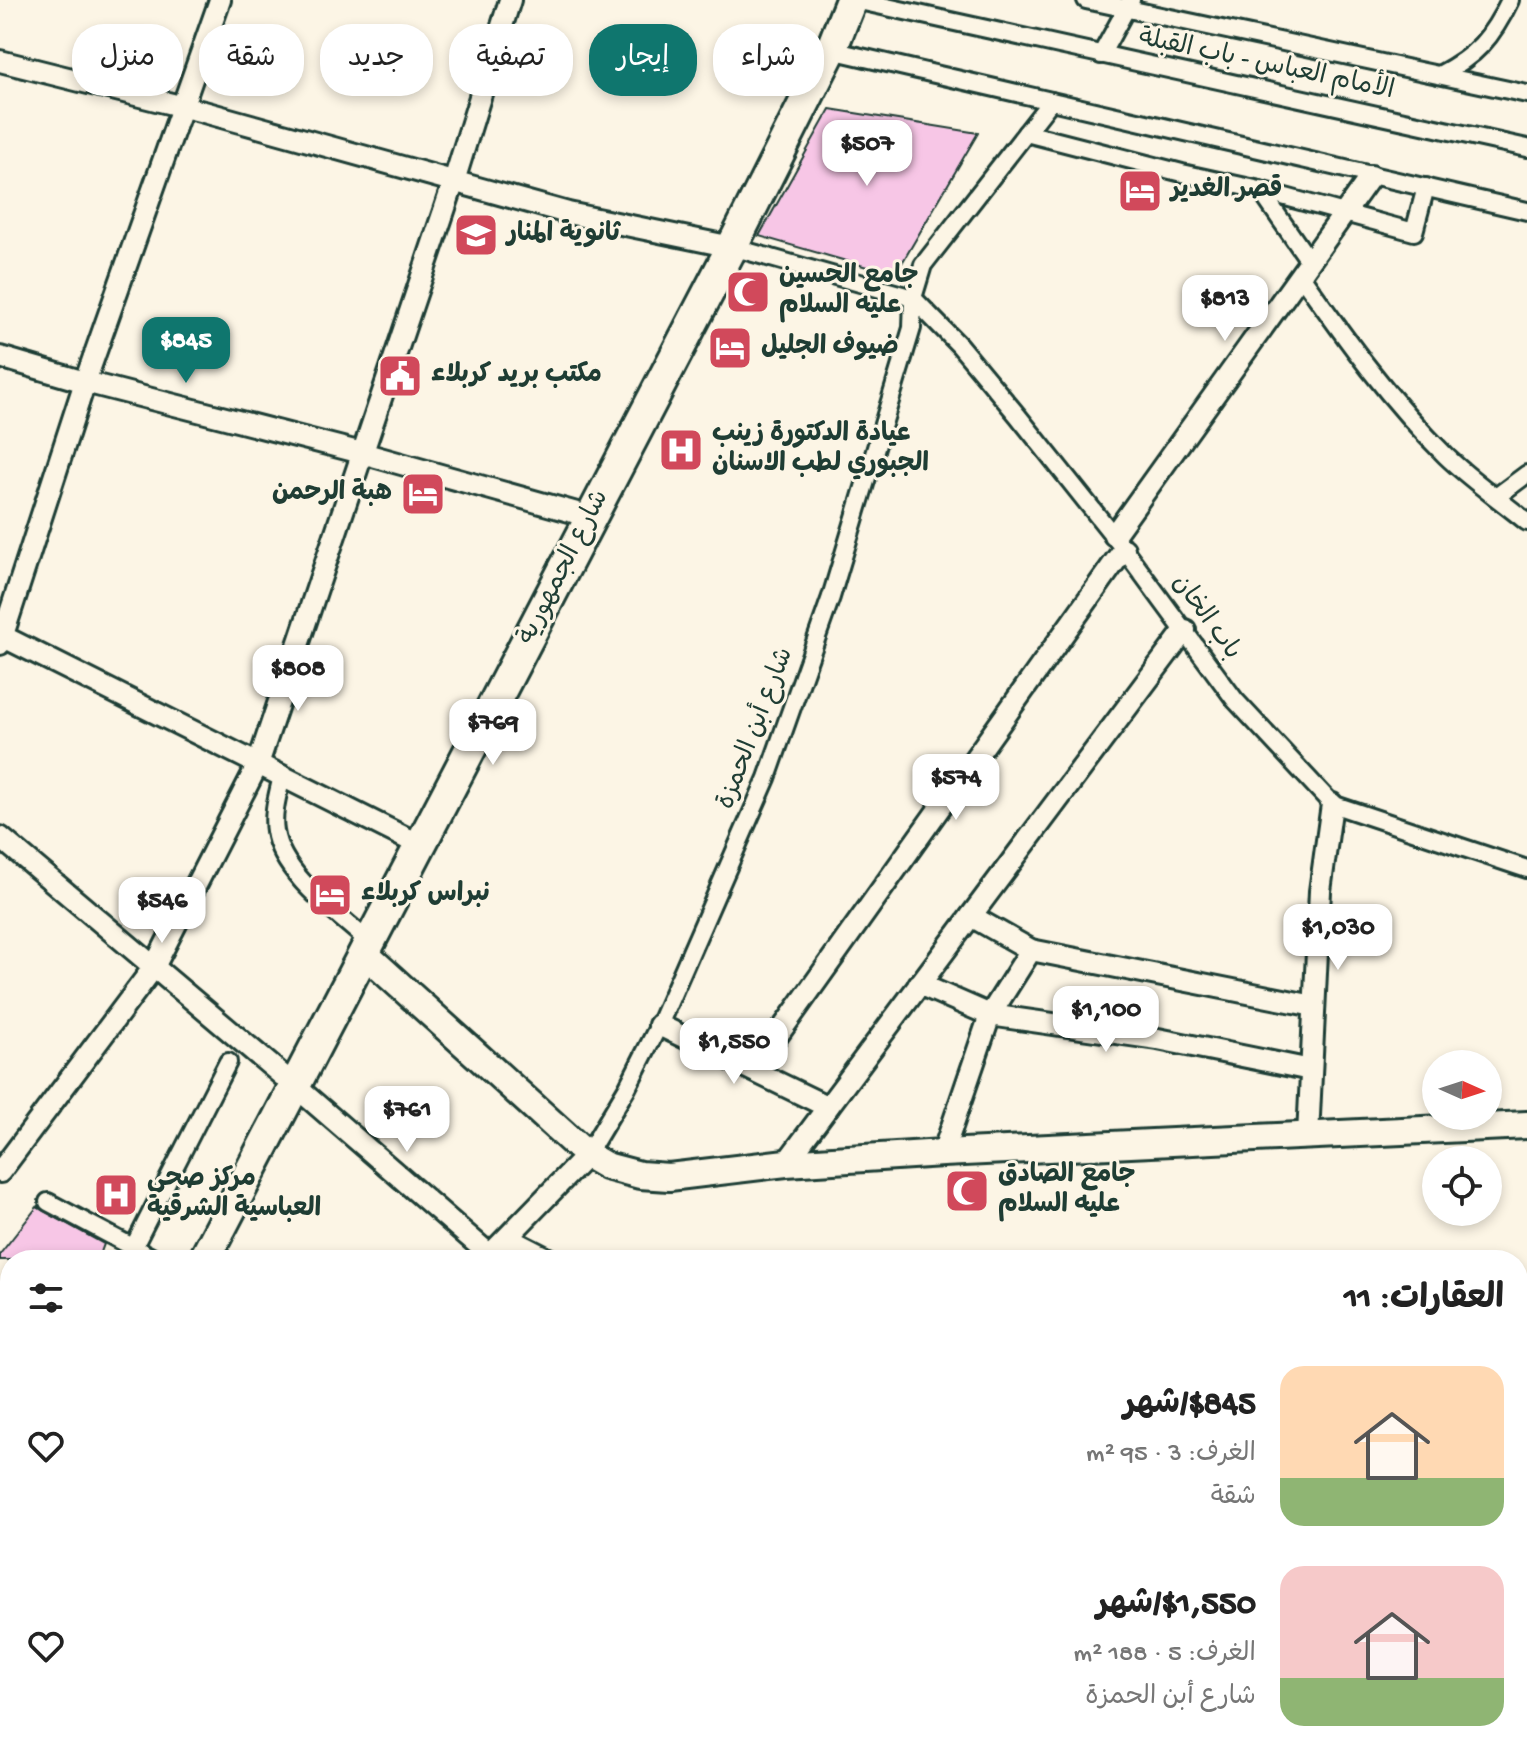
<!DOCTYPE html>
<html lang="ar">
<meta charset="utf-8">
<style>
:root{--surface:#fff;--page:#f2f2f2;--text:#222;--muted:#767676;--accent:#0f766e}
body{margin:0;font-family:"Gochi Hand","Playpen Sans Arabic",sans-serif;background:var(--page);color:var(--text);direction:rtl;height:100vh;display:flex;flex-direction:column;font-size:30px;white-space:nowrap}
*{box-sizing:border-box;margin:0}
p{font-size:26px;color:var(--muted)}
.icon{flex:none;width:44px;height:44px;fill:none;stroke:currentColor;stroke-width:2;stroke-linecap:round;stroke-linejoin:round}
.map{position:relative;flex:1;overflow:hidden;direction:ltr}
.sheet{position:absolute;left:0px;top:1250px;width:1528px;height:512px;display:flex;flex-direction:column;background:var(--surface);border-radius:32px 32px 0 0;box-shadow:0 4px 12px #0003;direction:rtl}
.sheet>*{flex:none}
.guide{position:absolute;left:24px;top:24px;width:800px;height:72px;direction:rtl;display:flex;gap:16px}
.needle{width:52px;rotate:93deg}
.fabs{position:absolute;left:1422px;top:1050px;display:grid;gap:16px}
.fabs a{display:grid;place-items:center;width:80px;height:80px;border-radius:50%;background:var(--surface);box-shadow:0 4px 12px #0003;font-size:40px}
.price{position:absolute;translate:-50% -68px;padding:0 18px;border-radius:16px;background:#fff;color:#222;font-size:26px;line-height:52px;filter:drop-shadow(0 2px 4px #0008)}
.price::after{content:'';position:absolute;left:50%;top:48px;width:24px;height:18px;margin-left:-12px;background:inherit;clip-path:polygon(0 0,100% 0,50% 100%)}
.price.selected{background:var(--accent);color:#fff}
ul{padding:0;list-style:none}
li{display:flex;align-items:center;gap:24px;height:200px;padding:0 24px}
li span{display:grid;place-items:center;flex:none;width:224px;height:160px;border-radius:24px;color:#555}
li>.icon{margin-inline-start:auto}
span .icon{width:96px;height:96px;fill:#fffc;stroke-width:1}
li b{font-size:34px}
h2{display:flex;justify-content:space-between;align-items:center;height:96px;padding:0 24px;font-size:34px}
.pill{padding:0 28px;border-radius:32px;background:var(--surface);box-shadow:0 4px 12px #0003;font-size:28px;line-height:72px}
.pill.selected{background:var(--accent);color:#fff}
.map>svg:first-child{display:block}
.building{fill:#f7c6e6;stroke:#1f3d34;stroke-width:2}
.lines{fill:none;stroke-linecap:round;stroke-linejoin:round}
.pedestrian-casing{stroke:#1f3d34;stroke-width:22}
.minor-casing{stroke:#1f3d34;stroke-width:26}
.tertiary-casing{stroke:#1f3d34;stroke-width:32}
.secondary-casing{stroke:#1f3d34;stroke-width:36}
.primary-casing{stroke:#1f3d34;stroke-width:38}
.trunk-casing{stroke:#1f3d34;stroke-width:40}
.pedestrian{stroke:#fcf5e5;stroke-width:16}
.minor{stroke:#fcf5e5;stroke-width:20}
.tertiary{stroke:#fcf5e5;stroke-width:26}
.secondary{stroke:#fcf5e5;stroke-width:30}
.primary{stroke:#fedf80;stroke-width:32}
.trunk{stroke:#fedf80;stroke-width:34}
.labels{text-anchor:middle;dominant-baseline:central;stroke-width:6;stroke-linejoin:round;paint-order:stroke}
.street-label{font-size:26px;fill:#1f3d34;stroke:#fcf5e5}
.poi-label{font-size:26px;font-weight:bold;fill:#1f3d34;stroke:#fcf5e5;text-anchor:start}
</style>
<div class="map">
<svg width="1527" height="1762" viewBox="0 0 1527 1762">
<rect width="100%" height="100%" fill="#fcf5e5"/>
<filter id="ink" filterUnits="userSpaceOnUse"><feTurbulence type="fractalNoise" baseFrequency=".0125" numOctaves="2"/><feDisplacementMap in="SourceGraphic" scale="16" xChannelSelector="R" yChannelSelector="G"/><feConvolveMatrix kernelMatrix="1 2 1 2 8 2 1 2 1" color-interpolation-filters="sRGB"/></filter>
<g filter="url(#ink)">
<g class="building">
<polygon points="830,109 978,133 895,275 759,236"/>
<polygon points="37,1207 104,1244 98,1260 0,1260 0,1254"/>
</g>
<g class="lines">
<g class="pedestrian-casing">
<g id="pedestrian">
<polyline points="855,0 1527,148"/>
<polyline points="1086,0 1527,94"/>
<polyline points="831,50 1527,211"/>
<polyline points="1101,55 1131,0"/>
<path d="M1439,75c37,-19 53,-37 71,-75"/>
<polyline points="1026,133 1182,173 1260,190 1414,232 1426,187"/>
<polyline points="1260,190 1310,262"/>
<polyline points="732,247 913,298 959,345 1018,416 1124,549 1235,700 1332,804 1527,869"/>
<path d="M1300,274c45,64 90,127 146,182 25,24 54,44 81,66"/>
<polyline points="1496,497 1527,474"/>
<path d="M282,776c-4,18 -10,37 -7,55 6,44 65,84 95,112"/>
<polyline points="587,1155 627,1088 659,1025 767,778 831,597 912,328 913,298 923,265 1051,101"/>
<polyline points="48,1202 157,1260"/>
<polyline points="127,1260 228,1062"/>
</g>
</g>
<g class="minor-casing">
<g id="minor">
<polyline points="0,61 204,112 568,213 732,247"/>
<polyline points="0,357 85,382 362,453 591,517"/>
<polyline points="1114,535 1371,176"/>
<polyline points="0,635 422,846"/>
<polyline points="0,644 85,382 220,0"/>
<polyline points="0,837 295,1086 490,1255"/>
<polyline points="971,916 1031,950 1314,1006"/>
<polyline points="919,984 990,1015 1158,1039 1311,1070"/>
<polyline points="659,1025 828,1107"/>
<polyline points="753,1070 1124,549"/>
<polyline points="1308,1136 1320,891 1332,804"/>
<polyline points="943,1153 990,1015 1031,950"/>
<polyline points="786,1163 1185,630"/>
<polyline points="0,1172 154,967 258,764 454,181 510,0"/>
<polyline points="507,1238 550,1260"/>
<polyline points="485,1260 587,1155"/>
<polyline points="1518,1561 1527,1564"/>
<polyline points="469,1762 475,1752"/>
<polyline points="704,1762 707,1752"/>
<polyline points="824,1762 830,1752"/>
<polyline points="967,1762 970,1752"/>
</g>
</g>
<g class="tertiary-casing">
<polyline id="tertiary" points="365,954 587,1155 606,1166 640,1175 669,1177 786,1163 943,1153 1527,1125"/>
</g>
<g class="secondary-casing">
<polyline id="secondary" points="204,1260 732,247 831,50 851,0"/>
</g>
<g class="primary-casing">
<g id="primary">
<polyline points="0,1616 10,1590"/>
<polyline points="0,1731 10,1708"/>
</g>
</g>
<g class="trunk-casing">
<g id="trunk">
<polyline points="0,1484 10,1491"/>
<polyline points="0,1542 10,1548"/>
<polyline points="0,1573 10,1579"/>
<polyline points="1518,1727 1527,1727"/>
<polyline points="1083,1752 1234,1762"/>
<polyline points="1389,1752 1393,1762"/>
<polyline points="1345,1762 1353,1752"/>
</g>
</g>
<use href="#pedestrian" class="pedestrian"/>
<use href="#minor" class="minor"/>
<use href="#tertiary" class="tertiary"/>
<use href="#secondary" class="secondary"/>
<use href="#primary" class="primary"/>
<use href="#trunk" class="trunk"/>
</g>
</g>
<defs>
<g id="hotel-square" transform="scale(2.3)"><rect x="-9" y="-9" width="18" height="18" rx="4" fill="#d1495b" stroke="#fcf5e5"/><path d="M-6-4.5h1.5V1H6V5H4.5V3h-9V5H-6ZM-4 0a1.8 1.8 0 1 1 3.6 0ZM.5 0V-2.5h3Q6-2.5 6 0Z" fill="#fff"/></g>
<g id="school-square" transform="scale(2.3)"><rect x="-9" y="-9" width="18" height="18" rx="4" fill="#d1495b" stroke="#fcf5e5"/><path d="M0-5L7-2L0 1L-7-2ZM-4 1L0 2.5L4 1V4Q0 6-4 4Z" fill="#fff"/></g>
<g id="mosque-square" transform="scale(2.3)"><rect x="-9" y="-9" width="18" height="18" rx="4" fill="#d1495b" stroke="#fcf5e5"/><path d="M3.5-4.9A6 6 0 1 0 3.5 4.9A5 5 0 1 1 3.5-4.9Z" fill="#fff"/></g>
<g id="civic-square" transform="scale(2.3)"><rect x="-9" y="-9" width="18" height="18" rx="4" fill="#d1495b" stroke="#fcf5e5"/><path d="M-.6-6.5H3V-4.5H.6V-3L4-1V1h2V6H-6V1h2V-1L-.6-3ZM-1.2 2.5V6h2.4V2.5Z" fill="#fff"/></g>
<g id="hospital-square" transform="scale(2.3)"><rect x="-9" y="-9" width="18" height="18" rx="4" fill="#d1495b" stroke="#fcf5e5"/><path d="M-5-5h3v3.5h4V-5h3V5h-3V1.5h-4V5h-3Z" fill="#fff"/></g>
</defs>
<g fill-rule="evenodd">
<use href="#hotel-square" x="1140" y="191"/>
<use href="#school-square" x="476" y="235"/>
<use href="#mosque-square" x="748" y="292"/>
<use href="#hotel-square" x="730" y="348"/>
<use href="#civic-square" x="400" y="376"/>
<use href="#hospital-square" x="681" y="450"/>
<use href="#hotel-square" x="423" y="494"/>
<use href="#hotel-square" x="330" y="895"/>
<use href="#mosque-square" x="967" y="1191"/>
<use href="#hospital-square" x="116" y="1195"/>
</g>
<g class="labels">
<g class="street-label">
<text transform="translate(1266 66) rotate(12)">الأمام العباس - باب القبلة</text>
<text transform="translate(565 568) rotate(-63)">شارع الجمهورية</text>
<text transform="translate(1205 618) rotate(54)">باب الخان</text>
<text transform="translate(757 729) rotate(-69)">شارع أبن الحمزة</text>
</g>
<g class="poi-label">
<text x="1171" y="191">قصر الغدير</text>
<text x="507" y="235">ثانوية المنار</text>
<text x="779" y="277">جامع الحسين<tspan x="779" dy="30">عليه السلام</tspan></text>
<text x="761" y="348">ضيوف الجليل</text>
<text x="431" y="376">مكتب بريد كربلاء</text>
<text x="712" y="435">عيادة الدكتورة زينب<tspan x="712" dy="30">الجبوري لطب الاسنان</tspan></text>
<text x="392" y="494" text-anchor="end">هبة الرحمن</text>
<text x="361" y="895">نبراس كربلاء</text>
<text x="998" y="1176">جامع الصادق<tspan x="998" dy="30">عليه السلام</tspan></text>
<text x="147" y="1180">مركز صحي<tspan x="147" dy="30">العباسية الشرقية</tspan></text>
</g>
</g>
</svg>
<div class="fabs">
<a><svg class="needle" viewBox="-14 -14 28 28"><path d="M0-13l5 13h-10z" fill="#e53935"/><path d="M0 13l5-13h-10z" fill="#767676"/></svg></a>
<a><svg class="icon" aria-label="locate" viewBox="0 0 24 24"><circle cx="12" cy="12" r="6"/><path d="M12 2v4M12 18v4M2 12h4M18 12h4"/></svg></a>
</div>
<b class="price" style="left:867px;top:188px">$507</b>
<b class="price" style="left:1225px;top:343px">$813</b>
<b class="price selected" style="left:186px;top:385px">$845</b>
<b class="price" style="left:298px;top:713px">$808</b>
<b class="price" style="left:493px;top:767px">$769</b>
<b class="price" style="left:956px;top:822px">$574</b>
<b class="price" style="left:162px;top:945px">$546</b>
<b class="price" style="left:1338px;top:972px">$1,030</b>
<b class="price" style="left:1106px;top:1054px">$1,100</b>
<b class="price" style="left:734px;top:1086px">$1,550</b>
<b class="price" style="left:407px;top:1154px">$761</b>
<div class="guide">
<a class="pill">شراء</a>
<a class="pill selected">إيجار</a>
<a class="pill">تصفية</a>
<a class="pill">جديد</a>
<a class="pill">شقة</a>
<a class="pill">منزل</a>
</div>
<section class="sheet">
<h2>العقارات: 11<svg class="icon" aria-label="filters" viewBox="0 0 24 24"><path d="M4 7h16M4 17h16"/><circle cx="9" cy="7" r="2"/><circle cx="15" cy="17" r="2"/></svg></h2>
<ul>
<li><span style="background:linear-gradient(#ffd9b3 70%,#8fb573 0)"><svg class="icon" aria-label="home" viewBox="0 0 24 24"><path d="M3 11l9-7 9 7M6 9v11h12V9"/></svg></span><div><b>$845/شهر</b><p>الغرف: 3 · 95 m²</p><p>شقة</p></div><svg class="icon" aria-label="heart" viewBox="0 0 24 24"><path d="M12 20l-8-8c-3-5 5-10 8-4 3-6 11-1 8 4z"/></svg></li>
<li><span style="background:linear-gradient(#f6c9c9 70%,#8fb573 0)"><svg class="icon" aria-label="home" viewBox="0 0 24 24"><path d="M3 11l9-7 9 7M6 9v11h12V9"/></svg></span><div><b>$1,550/شهر</b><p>الغرف: 5 · 188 m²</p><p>شارع أبن الحمزة</p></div><svg class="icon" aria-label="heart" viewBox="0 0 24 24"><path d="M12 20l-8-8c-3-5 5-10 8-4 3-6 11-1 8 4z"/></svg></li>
</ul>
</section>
</div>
